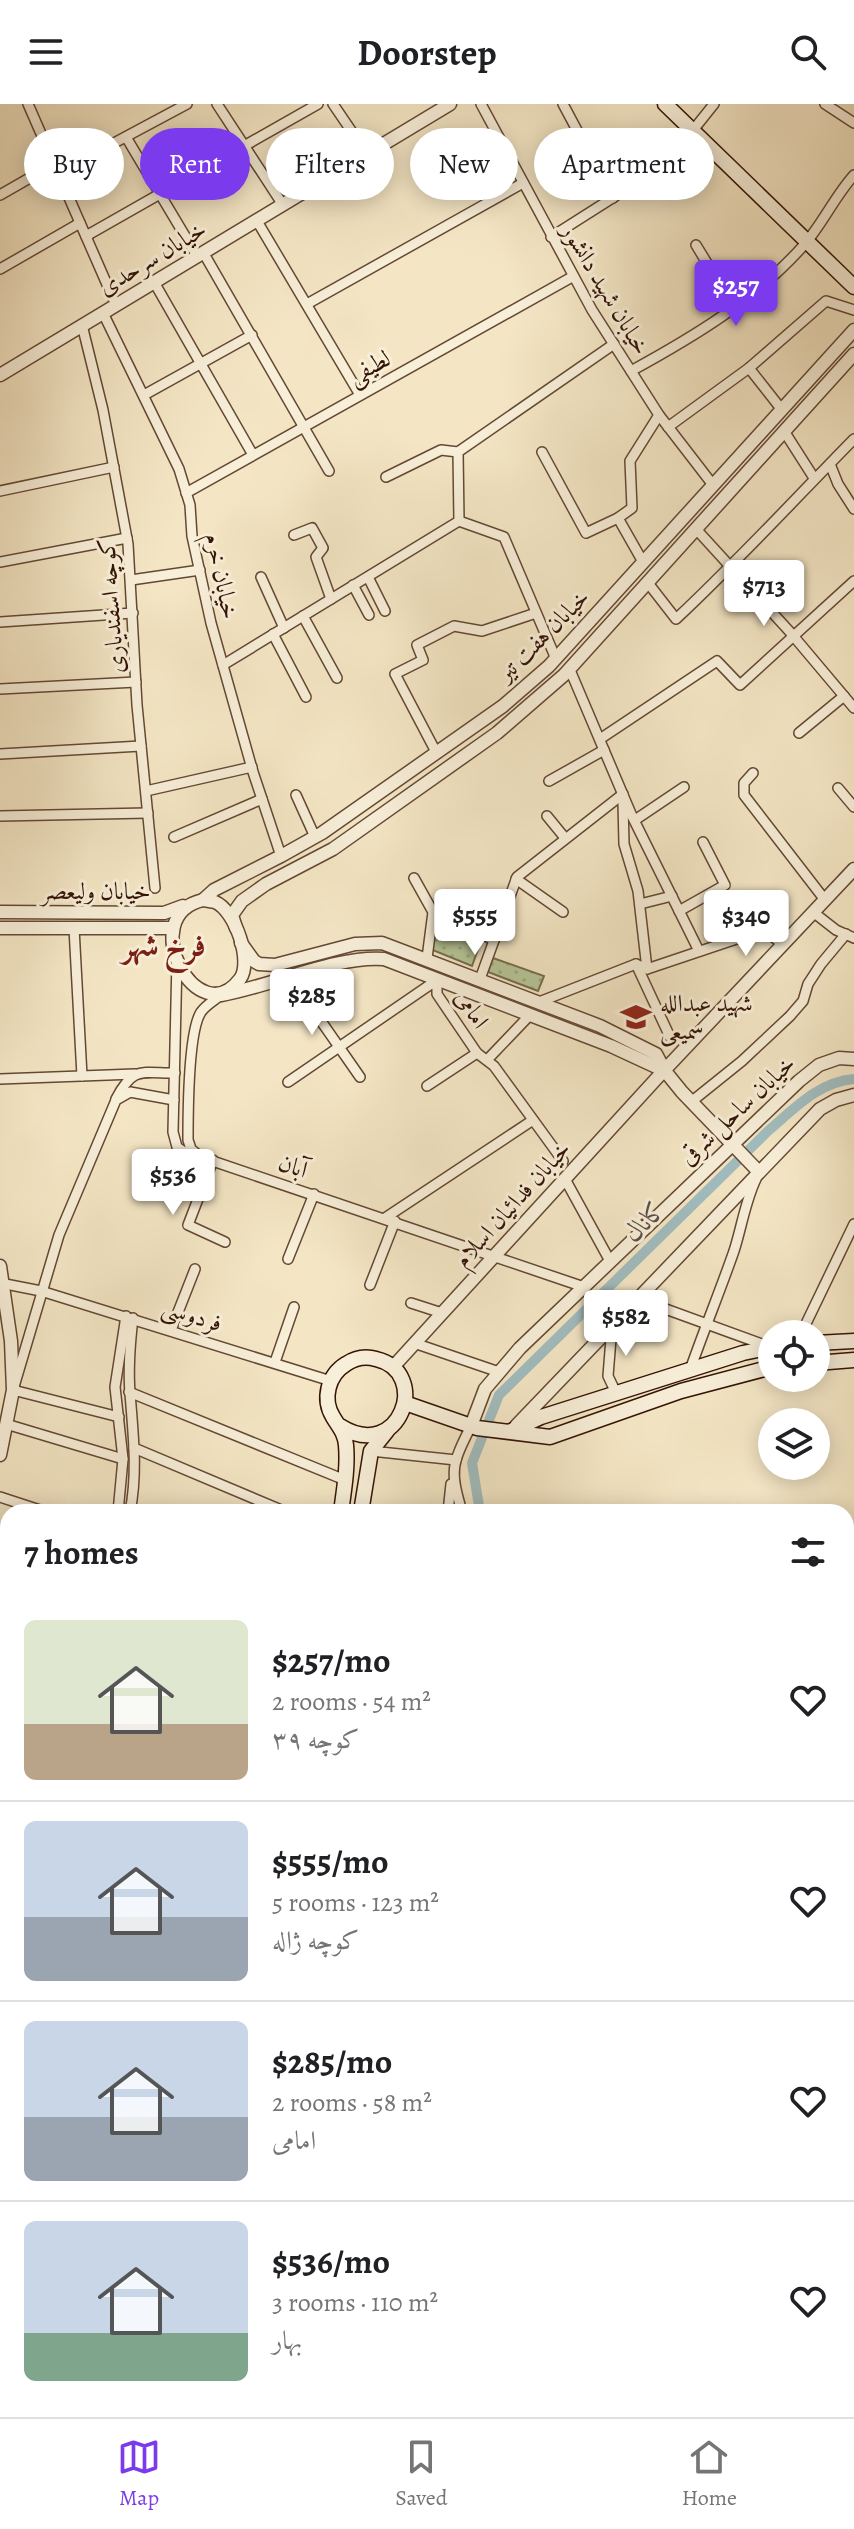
<!DOCTYPE html>
<meta charset="utf-8">
<style>
:root{--surface:#fff;--page:#f2f2f2;--text:#202124;--muted:#757577;--line:#e0e0e0;--accent:#7c3aed}
body{margin:0;font-family:Alegreya,Amiri,serif;background:var(--page);color:var(--text);height:100vh;display:flex;flex-direction:column;font-size:30px;white-space:nowrap}
*{box-sizing:border-box;margin:0}
p{font-size:26px;color:var(--muted)}
.icon{flex:none;width:44px;height:44px;fill:none;stroke:currentColor;stroke-width:2;stroke-linecap:round;stroke-linejoin:round}
.map{position:relative;flex:1;overflow:hidden}
.panel{position:absolute;left:0px;top:1400px;width:854px;height:914px;display:flex;flex-direction:column;background:var(--surface);border-radius:24px 24px 0 0;box-shadow:0 4px 20px #0003}
.panel>*{flex:none}
.guide{position:absolute;left:24px;top:24px;width:806px;height:72px;display:flex;gap:16px}
.fabs{position:absolute;left:758px;top:1216px;display:grid;gap:16px}
.fabs a{display:grid;place-items:center;width:72px;height:72px;border-radius:50%;background:var(--surface);box-shadow:0 4px 20px #0003;font-size:40px}
.price{position:absolute;translate:-50% -68px;padding:0 18px;border-radius:8px;background:#fff;color:#222;font-size:26px;line-height:52px;filter:drop-shadow(0 2px 4px #0008)}
.price::after{content:'';position:absolute;left:50%;top:48px;width:24px;height:18px;margin-left:-12px;background:inherit;clip-path:polygon(0 0,100% 0,50% 100%)}
.price.current{background:var(--accent);color:#fff}
ul{padding:0;list-style:none}
li{display:flex;align-items:center;gap:24px;height:200px;padding:0 24px}
li+li{border-top:2px solid var(--line)}
li span{display:grid;place-items:center;flex:none;width:224px;height:160px;border-radius:12px;color:#555}
li>.icon{margin-inline-start:auto}
span .icon{width:96px;height:96px;fill:#fffc;stroke-width:1}
li b{font-size:34px}
h2{display:flex;justify-content:space-between;align-items:center;height:96px;padding:0 24px;font-size:34px}
.pill{padding:0 28px;border-radius:36px;background:var(--surface);box-shadow:0 4px 20px #0003;font-size:28px;line-height:72px}
.pill.current{background:var(--accent);color:#fff}
header{display:flex;justify-content:space-between;align-items:center;height:104px;padding:0 24px;background:var(--surface);font-size:36px;font-weight:700}
.tab-bar{display:flex;justify-content:space-around;align-items:center;height:112px;border-top:2px solid var(--line);background:var(--surface);font-size:22px;color:var(--muted)}
.tab-bar a{display:grid;justify-items:center;gap:4px}
.tab-bar .current{color:var(--accent)}
.map>svg:first-child{display:block}
.grass{fill:url(#grass-dots);stroke:#756c4e;stroke-width:2}
.lines{fill:none;stroke-linecap:round;stroke-linejoin:round}
.stream{stroke:#757975;stroke-width:3}
.canal{stroke:#a1bdc0;stroke-width:10}
.minor-casing{stroke:#644834;stroke-width:12}
.tertiary-casing{stroke:#644834;stroke-width:15}
.secondary-casing{stroke:#341304;stroke-width:17}
.minor{stroke:#f8efd9;stroke-width:9}
.tertiary{stroke:#f8efd9;stroke-width:12}
.secondary{stroke:#f8efd9;stroke-width:14}
.labels{text-anchor:middle;dominant-baseline:central;stroke-width:6;stroke-linejoin:round;paint-order:stroke}
.street-label{font-size:24px;fill:#341304;stroke:#f8efd9}
.poi-label{font-size:24px;fill:#341304;stroke:#f8efd9;text-anchor:start}
.water-label{font-size:26px;font-style:italic;fill:#5a4e46;stroke:#f8efd9}
.district-label{font-size:32px;font-weight:bold;fill:#7a1f14;stroke:#f8efd9}
</style>
<header><svg class="icon" aria-label="menu" viewBox="0 0 24 24"><path d="M4 6h16M4 12h16M4 18h16"/></svg>Doorstep<svg class="icon" aria-label="search" viewBox="0 0 24 24"><circle cx="10" cy="10" r="6"/><path d="M15 15l6 6"/></svg></header>
<div class="map">
<svg width="854" height="2313" viewBox="0 0 854 2313">
<defs>
<pattern id="grass-dots" width="8" height="8" patternUnits="userSpaceOnUse" patternTransform="scale(2)"><rect width="8" height="8" fill="#b6c698"/><path d="M2 2h.1M6 6h.1" fill="none" stroke="#9da981" stroke-width="1.8" stroke-linecap="round"/></pattern>
</defs>
<rect width="100%" height="100%" fill="#f4e6c5"/>
<filter id="stains"><feTurbulence type="fractalNoise" baseFrequency=".0025" numOctaves="4"/><feColorMatrix values="0 0 0 0 .2 0 0 0 0 .09 0 0 0 0 .02 0 0 0 .5 -.17"/></filter>
<radialGradient id="worn" r=".72"><stop offset=".6" stop-color="#630" stop-opacity="0"/><stop offset="1" stop-color="#630" stop-opacity=".3"/></radialGradient>
<g class="grass">
<polygon points="437,815 481,837 472,862 430,845"/>
<polygon points="493,854 544,872 538,887 488,868"/>
</g>
<g class="lines">
<g class="stream">
<polyline points="0,1810 8,1811"/>
<polyline points="0,2155 8,2167"/>
<polyline points="278,2306 291,2313"/>
</g>
<g class="canal">
<path d="M480,1408l-8,-49 27,-68 269,-264c26,-22 50,-49 86,-52"/>
<polyline points="574,2313 580,2306"/>
</g>
<g class="minor-casing">
<g id="minor">
<polyline points="28,0 116,201"/>
<polyline points="217,0 283,101"/>
<polyline points="333,0 367,50"/>
<polyline points="481,0 592,206 659,311 713,381"/>
<polyline points="563,0 613,94"/>
<polyline points="825,0 854,19"/>
<polyline points="126,33 197,152"/>
<polyline points="58,69 187,0"/>
<polyline points="0,91 54,60"/>
<polyline points="257,117 360,291"/>
<polyline points="86,132 318,0"/>
<polyline points="551,133 666,60 714,0"/>
<polyline points="696,141 735,205"/>
<polyline points="203,148 329,367"/>
<polyline points="0,165 80,119"/>
<polyline points="154,178 253,351"/>
<polyline points="307,200 523,79"/>
<polyline points="103,209 179,365 190,401 192,432 211,519 253,668 281,752"/>
<polyline points="82,221 103,306 128,440 137,601 155,784"/>
<polyline points="749,264 782,306"/>
<path d="M631,267c64,-35 124,-71 173,-126 19,-22 31,-49 50,-70"/>
<polyline points="144,291 252,231"/>
<polyline points="668,323 749,264 826,197 854,206"/>
<polyline points="784,327 814,374"/>
<polyline points="542,348 586,429 618,414 632,404 630,357 659,311"/>
<polyline points="830,360 838,380 854,405"/>
<polyline points="386,373 441,346 458,348"/>
<polyline points="0,387 114,363"/>
<polyline points="186,389 572,173"/>
<polyline points="618,414 643,458"/>
<polyline points="459,417 458,348 614,240"/>
<polyline points="459,417 504,433 556,555"/>
<polyline points="696,425 790,528 854,604"/>
<polyline points="294,431 312,424 323,444 316,453 331,495"/>
<polyline points="0,458 127,434"/>
<polyline points="261,473 284,524"/>
<polyline points="368,473 385,507"/>
<polyline points="131,476 200,466"/>
<path d="M648,479l28,36c62,-58 119,-120 178,-180"/>
<polyline points="353,481 369,511"/>
<polyline points="303,512 337,574"/>
<polyline points="0,518 133,509"/>
<polyline points="273,530 306,593"/>
<polyline points="223,561 459,417"/>
<polyline points="570,566 632,712 699,847"/>
<polyline points="0,585 136,578"/>
<polyline points="799,629 844,592"/>
<polyline points="600,635 717,557 740,581 854,477"/>
<polyline points="436,648 395,570 423,556 417,541 454,522 482,527 536,509"/>
<polyline points="0,650 141,642"/>
<polyline points="753,669 744,679 744,691 825,796"/>
<polyline points="549,677 604,646"/>
<polyline points="838,684 854,703"/>
<polyline points="146,687 252,663"/>
<polyline points="296,691 315,733"/>
<polyline points="623,698 624,740 638,787 647,865"/>
<polyline points="0,712 148,709"/>
<polyline points="547,712 565,734"/>
<polyline points="635,716 684,683"/>
<polyline points="174,733 262,695"/>
<polyline points="414,774 433,808 427,854"/>
<polyline points="516,775 563,808"/>
<polyline points="711,790 733,836"/>
<polyline points="640,800 672,792"/>
<polyline points="679,807 725,781 703,738"/>
<polyline points="433,808 494,836"/>
<polyline points="813,808 836,826 854,834"/>
<polyline points="74,824 82,972"/>
<polyline points="177,856 173,1028 177,1043 183,1047 584,1183"/>
<polyline points="636,860 670,933"/>
<polyline points="291,874 360,973"/>
<polyline points="480,875 517,773 623,690"/>
<polyline points="539,898 636,860 647,865 763,826 783,840"/>
<polyline points="487,956 530,911"/>
<polyline points="0,975 135,970"/>
<polyline points="288,978 437,876 437,890 477,949 494,962 563,1057"/>
<polyline points="427,982 477,949"/>
<path d="M116,995c17,-33 25,-26 59,-26"/>
<polyline points="691,998 742,957 790,912 803,897 808,880 821,860 846,830"/>
<path d="M197,1050l-6,-5 -3,-9c0,-26 0,-108 13,-128 5,-7 14,-12 20,-17"/>
<polyline points="213,1056 188,1121 225,1138"/>
<polyline points="565,1075 610,1157"/>
<polyline points="385,1114 533,1016"/>
<polyline points="288,1155 314,1090"/>
<polyline points="0,1179 41,1187 331,1277"/>
<polyline points="370,1181 395,1117"/>
<polyline points="638,1195 770,1243"/>
<polyline points="411,1199 442,1209"/>
<polyline points="612,1222 608,1272 617,1291"/>
<polyline points="171,1226 195,1165"/>
<polyline points="801,1230 854,1120"/>
<polyline points="414,1239 499,1268"/>
<polyline points="275,1258 294,1203"/>
<path d="M690,1266c14,-40 30,-79 44,-119 8,-25 11,-49 22,-72"/>
<polyline points="129,1288 345,1376"/>
<polyline points="119,1313 13,1286 59,1131 116,996 130,988 174,996"/>
<polyline points="6,1320 123,1355"/>
<polyline points="134,1344 286,1408"/>
<polyline points="371,1347 456,1356"/>
<polyline points="0,1393 46,1408"/>
<polyline points="118,1408 123,1355 115,1283 126,1212"/>
<path d="M130,1408c8,-40 3,-79 0,-119 -2,-25 0,-50 3,-75"/>
<polyline points="448,1408 451,1380"/>
<path d="M462,1408c-12,-42 -11,-46 9,-86"/>
<polyline points="0,1465 8,1467"/>
<polyline points="0,1540 8,1543"/>
<polyline points="0,1593 8,1596"/>
<polyline points="0,1731 5,1713 8,1679"/>
<polyline points="0,1775 8,1753"/>
<polyline points="0,2216 8,2220"/>
<polyline points="313,2306 324,2313"/>
<polyline points="48,2313 49,2306"/>
<polyline points="386,2313 387,2306"/>
<polyline points="455,2313 456,2306"/>
<polyline points="524,2313 525,2306"/>
<polyline points="555,2313 561,2306"/>
</g>
</g>
<g class="tertiary-casing">
<g id="tertiary">
<polyline points="0,271 450,0"/>
<polyline points="203,796 214,786 281,752 322,729 503,602 549,562 854,226"/>
<path d="M203,796c4,1 8,1 12,2 20,8 38,60 25,77 -42,56 -106,-63 -37,-79z"/>
<polyline points="0,808 164,809 183,802"/>
<polyline points="0,824 172,824"/>
<polyline points="236,824 232,811 242,797 266,780 333,745 497,629 564,571 854,250"/>
<polyline points="241,839 254,857 259,860 275,861 355,840 382,839 600,922 656,950 665,967 682,988 759,1068"/>
<path d="M221,891c48,-8 117,-40 163,-36l227,87 54,25"/>
<polyline points="0,1162 11,1237 13,1286 0,1351"/>
<polyline points="393,1263 657,974 854,765"/>
<polyline points="471,1322 485,1285 520,1244 799,977 819,961 839,954 854,955"/>
<polyline points="516,1322 820,1005 836,996 854,991"/>
<polyline points="0,1797 8,1798"/>
</g>
</g>
<g class="secondary-casing">
<g id="secondary">
<polyline points="665,0 854,183"/>
<polyline points="816,1239 854,1237"/>
<polyline points="816,1259 854,1256"/>
<polyline points="405,1299 477,1324 550,1333 681,1287 772,1263"/>
<path d="M340,1322c60,38 92,-54 36,-67 -10,-3 -21,-1 -30,5 -18,11 -24,35 -13,53 6,10 12,16 13,28 2,22 -2,45 -5,67"/>
<polyline points="511,1327 541,1313 743,1249 772,1243"/>
<polyline points="361,1408 371,1347 387,1327"/>
<polyline points="846,1984 854,1973"/>
<polyline points="846,2023 854,2011"/>
<polyline points="234,2313 235,2306"/>
<polyline points="254,2313 255,2306"/>
<polyline points="618,2313 623,2306"/>
<polyline points="646,2313 651,2306"/>
</g>
</g>
<use href="#minor" class="minor"/>
<use href="#tertiary" class="tertiary"/>
<use href="#secondary" class="secondary"/>
</g>
<defs>
<g id="school-bare" transform="scale(2.4)"><path d="M0-5L7-2L0 1L-7-2ZM-4 1L0 2.5L4 1V4Q0 6-4 4Z" fill="#8f2418" stroke="#f8efd9" stroke-width="2.5" paint-order="stroke"/></g>
</defs>
<g fill-rule="evenodd">
<use href="#school-bare" x="636" y="913"/>
</g>
<g class="labels">
<g class="street-label">
<text transform="translate(152 154) rotate(-31)">خیابان سرحدی</text>
<text transform="translate(606 185) rotate(59)">خیابان شهید دانشور</text>
<text transform="translate(369 263) rotate(-29)">لطیفی</text>
<text transform="translate(222 472) rotate(78)">خیابان خرم</text>
<text transform="translate(111 502) rotate(-94)">کوچه اسفندیاری</text>
<text transform="translate(543 531) rotate(-45)">خیابان هفت تیر</text>
<text x="96" y="787">خیابان ولیعصر</text>
<text transform="translate(472 905) rotate(56)">امامی</text>
<text transform="translate(737 1006) rotate(-43)">خیابان ساحل شرقی</text>
<text transform="translate(293 1062) rotate(19)">آبان</text>
<text transform="translate(512 1100) rotate(-48)">خیابان فدائیان اسلام</text>
<text transform="translate(192 1211) rotate(17)">فردوسی</text>
</g>
<g class="poi-label">
<text x="660" y="899">شهید عبدالله<tspan x="660" dy="28">سمیعی</tspan></text>
</g>
<g class="water-label">
<text transform="translate(645 1117) rotate(-44)">کانال</text>
</g>
<g class="district-label">
<text x="164" y="841">فرخ شهر</text>
</g>
</g>
<rect width="100%" height="100%" filter="url(#stains)"/>
<rect width="100%" height="100%" fill="url(#worn)"/>
</svg>
<div class="fabs">
<a><svg class="icon" aria-label="locate" viewBox="0 0 24 24"><circle cx="12" cy="12" r="6"/><path d="M12 2v4M12 18v4M2 12h4M18 12h4"/></svg></a>
<a><svg class="icon" aria-label="layers" viewBox="0 0 24 24"><path d="M12 4l9 5-9 5-9-5zM3 14l9 5 9-5"/></svg></a>
</div>
<b class="price current" style="left:736px;top:224px">$257</b>
<b class="price" style="left:764px;top:524px">$713</b>
<b class="price" style="left:475px;top:853px">$555</b>
<b class="price" style="left:746px;top:854px">$340</b>
<b class="price" style="left:312px;top:933px">$285</b>
<b class="price" style="left:173px;top:1113px">$536</b>
<b class="price" style="left:626px;top:1254px">$582</b>
<div class="guide">
<a class="pill">Buy</a>
<a class="pill current">Rent</a>
<a class="pill">Filters</a>
<a class="pill">New</a>
<a class="pill">Apartment</a>
</div>
<section class="panel">
<h2>7 homes<svg class="icon" aria-label="filters" viewBox="0 0 24 24"><path d="M4 7h16M4 17h16"/><circle cx="9" cy="7" r="2"/><circle cx="15" cy="17" r="2"/></svg></h2>
<ul>
<li><span style="background:linear-gradient(#dfe7d0 65%,#b9a48a 0)"><svg class="icon" aria-label="home" viewBox="0 0 24 24"><path d="M3 11l9-7 9 7M6 9v11h12V9"/></svg></span><div><b>$257/mo</b><p>2 rooms · 54 m²</p><p>کوچه ۳۹</p></div><svg class="icon" aria-label="heart" viewBox="0 0 24 24"><path d="M12 20l-8-8c-3-5 5-10 8-4 3-6 11-1 8 4z"/></svg></li>
<li><span style="background:linear-gradient(#c9d6e8 60%,#9aa5b1 0)"><svg class="icon" aria-label="home" viewBox="0 0 24 24"><path d="M3 11l9-7 9 7M6 9v11h12V9"/></svg></span><div><b>$555/mo</b><p>5 rooms · 123 m²</p><p>کوچه ژاله</p></div><svg class="icon" aria-label="heart" viewBox="0 0 24 24"><path d="M12 20l-8-8c-3-5 5-10 8-4 3-6 11-1 8 4z"/></svg></li>
<li><span style="background:linear-gradient(#c9d6e8 60%,#9aa5b1 0)"><svg class="icon" aria-label="home" viewBox="0 0 24 24"><path d="M3 11l9-7 9 7M6 9v11h12V9"/></svg></span><div><b>$285/mo</b><p>2 rooms · 58 m²</p><p>امامی</p></div><svg class="icon" aria-label="heart" viewBox="0 0 24 24"><path d="M12 20l-8-8c-3-5 5-10 8-4 3-6 11-1 8 4z"/></svg></li>
<li><span style="background:linear-gradient(#c9d6e8 70%,#7fa58c 0)"><svg class="icon" aria-label="home" viewBox="0 0 24 24"><path d="M3 11l9-7 9 7M6 9v11h12V9"/></svg></span><div><b>$536/mo</b><p>3 rooms · 110 m²</p><p>بهار</p></div><svg class="icon" aria-label="heart" viewBox="0 0 24 24"><path d="M12 20l-8-8c-3-5 5-10 8-4 3-6 11-1 8 4z"/></svg></li>
</ul>
</section>
</div>
<nav class="tab-bar">
<a class="current"><svg class="icon" aria-label="map" viewBox="0 0 24 24"><path d="M3 6l6-2 6 2 6-2v14l-6 2-6-2-6 2zM9 4v14M15 6v14"/></svg>Map</a>
<a><svg class="icon" aria-label="saved" viewBox="0 0 24 24"><path d="M7 4h10v16l-5-4-5 4z"/></svg>Saved</a>
<a><svg class="icon" aria-label="home" viewBox="0 0 24 24"><path d="M3 11l9-7 9 7M6 9v11h12V9"/></svg>Home</a>
</nav>
